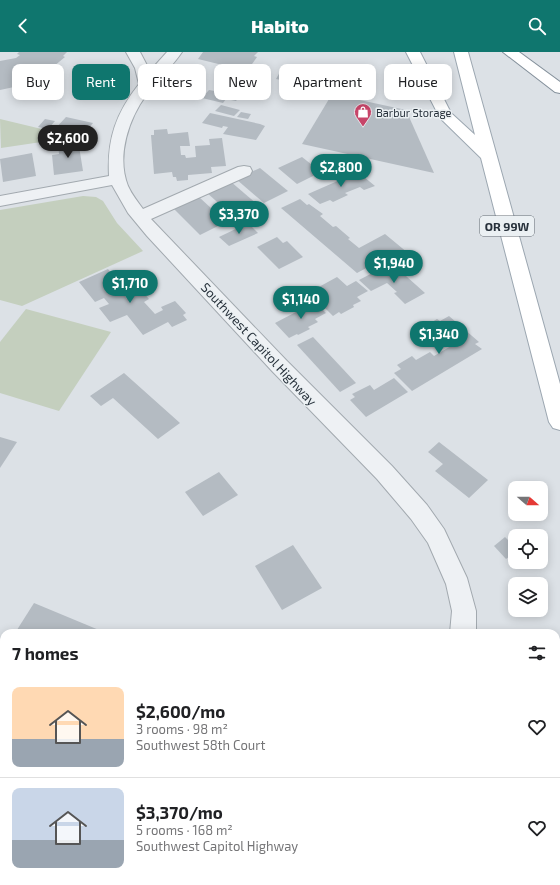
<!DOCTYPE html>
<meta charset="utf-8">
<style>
:root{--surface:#fff;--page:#f6f6f6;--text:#202124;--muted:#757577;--line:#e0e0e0;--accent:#0f766e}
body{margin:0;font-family:"Exo 2",sans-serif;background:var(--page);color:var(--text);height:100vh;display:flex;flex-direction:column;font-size:15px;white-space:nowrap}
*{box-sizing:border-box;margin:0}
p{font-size:13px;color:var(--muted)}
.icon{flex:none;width:22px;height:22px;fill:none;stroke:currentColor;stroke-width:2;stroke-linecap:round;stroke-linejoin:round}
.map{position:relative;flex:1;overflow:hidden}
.side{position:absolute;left:0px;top:577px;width:560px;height:256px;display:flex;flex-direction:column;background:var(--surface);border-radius:12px 12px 0 0;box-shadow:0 2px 10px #0003}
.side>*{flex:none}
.banner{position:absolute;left:12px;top:12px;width:536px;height:36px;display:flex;gap:8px}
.needle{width:26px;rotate:110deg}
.tools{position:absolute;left:508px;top:429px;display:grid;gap:8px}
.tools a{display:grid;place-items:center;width:40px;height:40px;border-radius:8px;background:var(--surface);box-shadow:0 2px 10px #0003;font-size:20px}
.price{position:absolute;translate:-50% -34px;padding:0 9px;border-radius:14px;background:var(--accent);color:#fff;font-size:13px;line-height:26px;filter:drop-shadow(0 1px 2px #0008)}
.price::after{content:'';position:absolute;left:50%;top:24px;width:12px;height:9px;margin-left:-6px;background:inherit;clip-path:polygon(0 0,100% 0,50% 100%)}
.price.active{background:#222;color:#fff}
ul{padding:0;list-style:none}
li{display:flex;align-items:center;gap:12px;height:100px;padding:0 12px}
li+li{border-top:1px solid var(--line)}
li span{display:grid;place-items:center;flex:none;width:112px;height:80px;border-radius:8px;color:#555}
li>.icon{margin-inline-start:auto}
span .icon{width:48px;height:48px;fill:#fffc;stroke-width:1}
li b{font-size:17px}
h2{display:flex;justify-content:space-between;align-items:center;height:48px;padding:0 12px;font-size:17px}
.pill{padding:0 14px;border-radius:8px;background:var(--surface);box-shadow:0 2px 10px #0003;font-size:14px;line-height:36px}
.pill.active{background:var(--accent);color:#fff}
header{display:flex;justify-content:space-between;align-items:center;height:52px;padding:0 12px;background:var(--accent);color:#fff;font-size:18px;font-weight:800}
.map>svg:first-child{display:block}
.green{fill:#c4cfbe}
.building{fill:#b4bbc2}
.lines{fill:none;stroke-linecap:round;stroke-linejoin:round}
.minor-casing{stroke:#a2a9af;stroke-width:2}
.major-casing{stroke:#9ca7b1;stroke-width:2}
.highway-casing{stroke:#84909b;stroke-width:2}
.minor{fill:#eef1f4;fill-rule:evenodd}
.major{fill:#fff;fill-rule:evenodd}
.highway{fill:#fff;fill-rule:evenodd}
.labels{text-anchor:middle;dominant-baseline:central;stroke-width:3;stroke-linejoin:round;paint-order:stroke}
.far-poi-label{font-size:11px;fill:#27313b;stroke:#ebf0f3;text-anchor:start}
.shield{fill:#ebf0f3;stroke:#626a72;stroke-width:1}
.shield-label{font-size:12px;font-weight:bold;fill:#27313b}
.street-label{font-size:13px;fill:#27313b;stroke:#ebf0f3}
</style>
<header><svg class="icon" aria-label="back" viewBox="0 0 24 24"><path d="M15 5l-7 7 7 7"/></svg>Habito<svg class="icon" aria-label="search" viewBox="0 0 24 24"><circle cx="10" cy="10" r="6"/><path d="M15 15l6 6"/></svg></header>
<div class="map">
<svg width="560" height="833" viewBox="0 0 560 833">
<rect width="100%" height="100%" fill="#dce1e6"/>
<g class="green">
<polygon points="0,67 75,85 1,96"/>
<polygon points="83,144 96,145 103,149 117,171 143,199 22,254 0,248 0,158"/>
<polygon points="26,257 111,280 59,359 0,341 0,290"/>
<polygon points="4,705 4,773 0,772 0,713"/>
<polygon points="19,829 135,829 133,833 17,833"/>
</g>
<g class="building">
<polygon points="19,0 67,0 63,4 65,5 42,24 12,30 14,35 0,38 0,9 16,6 20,3 17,2"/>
<polygon points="203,0 258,0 254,4 257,5 247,19 198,7"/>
<polygon points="284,13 304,17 297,31 276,27"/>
<polygon points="227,31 239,34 236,37 244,39 236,49 226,47 223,51 202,46 209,38 215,39 220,34 224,35"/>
<polygon points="332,42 406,58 434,121 302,92"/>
<polygon points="221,53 240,58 234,64 215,59"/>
<polygon points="241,60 251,62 248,67 237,65"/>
<polygon points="210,61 260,72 265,74 256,88 223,82 228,75 223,74 222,76 202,71"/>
<polygon points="66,65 93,71 83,83 55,77"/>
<polygon points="45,67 55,69 48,77 38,75"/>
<polygon points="167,77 168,82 188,80 190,94 180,94 181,103 185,103 186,106 196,105 195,94 210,93 209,87 222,86 226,114 211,115 212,121 188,123 188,128 177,129 176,125 173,125 172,120 154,122 151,83 154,83 154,78"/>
<polygon points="78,88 83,119 54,123 52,103 59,102 58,91"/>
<polygon points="32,101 36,124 3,130 0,107"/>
<polygon points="302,105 321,120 297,132 278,116"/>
<polygon points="260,116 288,139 264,151 236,127"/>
<polygon points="358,120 375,134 364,138 360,135 345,141 348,143 333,150 330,148 320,152 308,142"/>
<polygon points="230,129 258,153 234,165 206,140"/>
<polygon points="199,145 226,170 200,183 174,157"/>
<polygon points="300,147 307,153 309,152 323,162 320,164 333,175 336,174 350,186 348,187 359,196 385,182 408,201 397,207 391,203 357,221 281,156"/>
<polygon points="248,171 258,181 229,194 219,185"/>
<polygon points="277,185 283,191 287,189 303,205 279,217 257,195"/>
<polygon points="392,215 395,217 397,216 425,241 405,252 394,241 397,240 387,231 371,239 359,228 382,216 387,221 390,219 388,217"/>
<polygon points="108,217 112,222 107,224 111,229 122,224 131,233 124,237 128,241 124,243 127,247 142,239 149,247 144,250 155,262 163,258 161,255 175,249 186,261 183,263 187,268 172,275 168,270 143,283 127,263 110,270 99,256 109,252 104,246 95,250 79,230"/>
<polygon points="337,225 347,234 356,229 368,239 357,245 361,249 353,253 354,255 341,262 339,260 333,264 318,249 327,244 317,236"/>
<polygon points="315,250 326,261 315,267 318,270 308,275 310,277 298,283 297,282 289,286 275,271"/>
<polygon points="449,264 479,290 475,292 482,297 412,339 394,321 401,317 397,313 412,304 416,308 430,300 434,304 451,294 427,273 437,267 440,269"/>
<polygon points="313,285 356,331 340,340 297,293"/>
<polygon points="124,321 180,371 158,387 113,346 101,354 90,344"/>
<polygon points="394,326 408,340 366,365 350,348 355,345 352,342 370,333 374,338"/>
<polygon points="0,385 17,390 0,416"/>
<polygon points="439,390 488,428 469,446 435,419 443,412 428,400"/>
<polygon points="219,420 238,443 203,464 185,440"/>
<polygon points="505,485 515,495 515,501 506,507 494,494"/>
<polygon points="293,493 322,536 282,558 255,514"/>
<polygon points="34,551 99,578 97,581 15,581"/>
<polygon points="214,829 264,829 262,833 212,833"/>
</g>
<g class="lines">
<g class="minor-casing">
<g id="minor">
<path d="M126,0h14l10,19 17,-19h15c-10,15 -25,28 -35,42 -18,24 -31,62 -19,92 4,9 10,16 15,23l95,-42 6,-1 6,1 2,4 -2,4 -99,44 135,141 106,106 35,39 17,24 23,49 9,33v22h-26l2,-22 -6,-27 -18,-41 -17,-24 -34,-40 -105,-108 -125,-135 -19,-23 -16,-28 -112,21v-10l109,-20c-2,-37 7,-63 30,-92l-4,-16z"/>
<polygon points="403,829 433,829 432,833 402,833"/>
</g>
</g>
<g class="major-casing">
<polygon id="major" points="406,0 420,0 451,61 475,83 454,0 468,0 560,332 560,378 553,376 549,370 481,106 440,66"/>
</g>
<g class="highway-casing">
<polygon id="highway" points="503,0 519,0 560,30 560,41 555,40"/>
</g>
<use href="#minor" class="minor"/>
<use href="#major" class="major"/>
<use href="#highway" class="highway"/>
</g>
<defs>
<g id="shop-pin" transform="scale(0.9)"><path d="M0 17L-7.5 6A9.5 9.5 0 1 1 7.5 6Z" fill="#c74569" stroke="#ebf0f3"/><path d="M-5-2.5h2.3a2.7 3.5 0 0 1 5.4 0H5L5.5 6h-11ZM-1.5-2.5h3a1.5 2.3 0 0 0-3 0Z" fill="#fff"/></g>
</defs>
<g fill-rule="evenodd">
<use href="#shop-pin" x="363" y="60"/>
</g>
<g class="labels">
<g class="far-poi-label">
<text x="376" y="60">Barbur Storage</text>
</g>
<rect class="shield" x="480" y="164" width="54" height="20" rx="3"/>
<g class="shield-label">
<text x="507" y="174">OR 99W</text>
</g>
<g class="street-label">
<text transform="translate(259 292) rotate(47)">Southwest Capitol Highway</text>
</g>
</g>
</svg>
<div class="tools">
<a><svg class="needle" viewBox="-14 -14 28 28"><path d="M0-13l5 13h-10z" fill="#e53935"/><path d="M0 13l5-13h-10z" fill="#757577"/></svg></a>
<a><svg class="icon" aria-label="locate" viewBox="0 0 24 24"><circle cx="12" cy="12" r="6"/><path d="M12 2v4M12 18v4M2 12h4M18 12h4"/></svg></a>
<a><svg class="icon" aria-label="layers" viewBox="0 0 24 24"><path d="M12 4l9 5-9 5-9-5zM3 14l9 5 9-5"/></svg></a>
</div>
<b class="price active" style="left:68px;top:107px">$2,600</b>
<b class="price" style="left:341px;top:136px">$2,800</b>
<b class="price" style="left:239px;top:183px">$3,370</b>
<b class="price" style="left:394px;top:232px">$1,940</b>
<b class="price" style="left:130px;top:252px">$1,710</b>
<b class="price" style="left:301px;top:268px">$1,140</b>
<b class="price" style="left:439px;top:303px">$1,340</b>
<div class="banner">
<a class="pill">Buy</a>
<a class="pill active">Rent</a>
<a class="pill">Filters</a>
<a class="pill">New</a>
<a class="pill">Apartment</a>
<a class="pill">House</a>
</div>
<section class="side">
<h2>7 homes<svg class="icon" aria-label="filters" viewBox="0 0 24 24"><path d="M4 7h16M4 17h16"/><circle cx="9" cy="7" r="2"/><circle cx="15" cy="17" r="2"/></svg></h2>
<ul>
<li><span style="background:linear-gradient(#ffd9b3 65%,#9aa5b1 0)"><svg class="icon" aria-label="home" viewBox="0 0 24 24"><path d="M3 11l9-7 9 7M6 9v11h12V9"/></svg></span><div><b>$2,600/mo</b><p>3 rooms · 98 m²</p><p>Southwest 58th Court</p></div><svg class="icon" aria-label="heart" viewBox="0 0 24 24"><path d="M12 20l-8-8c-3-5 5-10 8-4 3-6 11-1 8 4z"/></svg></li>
<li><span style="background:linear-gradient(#c9d6e8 65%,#9aa5b1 0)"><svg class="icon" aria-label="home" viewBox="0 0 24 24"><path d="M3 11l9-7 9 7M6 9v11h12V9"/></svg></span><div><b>$3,370/mo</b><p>5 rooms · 168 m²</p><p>Southwest Capitol Highway</p></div><svg class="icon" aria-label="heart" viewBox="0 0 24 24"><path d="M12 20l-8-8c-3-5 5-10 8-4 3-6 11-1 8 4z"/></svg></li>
</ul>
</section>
</div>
